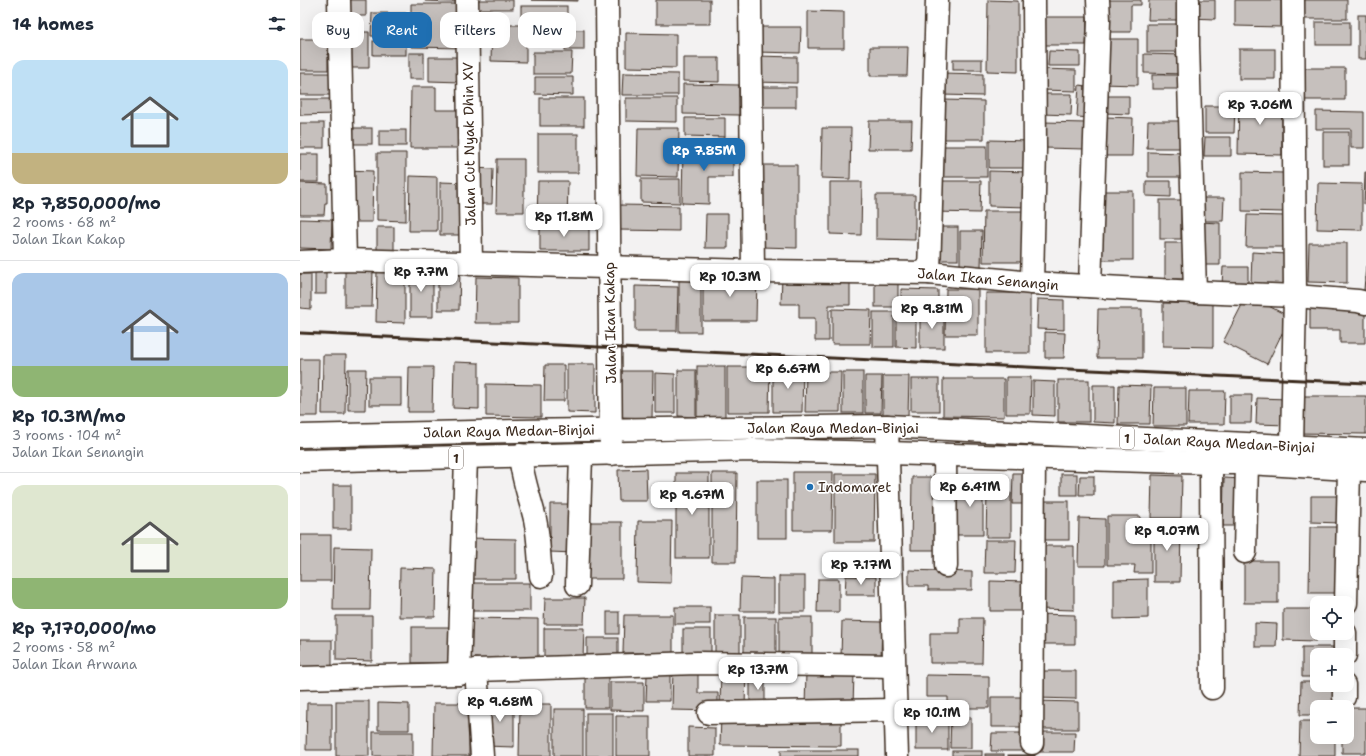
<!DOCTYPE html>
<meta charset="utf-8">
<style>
:root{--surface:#fff;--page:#f6f6f7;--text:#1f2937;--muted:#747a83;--line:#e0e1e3;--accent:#1f6fb2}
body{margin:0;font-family:"Shantell Sans",sans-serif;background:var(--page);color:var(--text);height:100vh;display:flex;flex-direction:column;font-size:15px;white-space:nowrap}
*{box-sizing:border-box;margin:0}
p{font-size:13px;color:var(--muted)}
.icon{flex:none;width:22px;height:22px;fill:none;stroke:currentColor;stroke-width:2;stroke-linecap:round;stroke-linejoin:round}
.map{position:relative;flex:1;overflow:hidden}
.panel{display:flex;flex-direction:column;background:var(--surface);width:300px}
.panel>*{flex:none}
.hud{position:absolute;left:12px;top:12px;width:380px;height:36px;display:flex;gap:8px}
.controls{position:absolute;left:1010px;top:596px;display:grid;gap:8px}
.controls a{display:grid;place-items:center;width:44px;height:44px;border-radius:8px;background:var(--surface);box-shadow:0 4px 16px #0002;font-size:20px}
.price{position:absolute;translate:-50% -34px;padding:0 9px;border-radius:8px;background:#fff;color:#222;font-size:13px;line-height:26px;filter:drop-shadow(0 1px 2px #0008)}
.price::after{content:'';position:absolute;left:50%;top:24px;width:12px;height:9px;margin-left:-6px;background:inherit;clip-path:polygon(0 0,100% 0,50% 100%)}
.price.on{background:var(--accent);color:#fff}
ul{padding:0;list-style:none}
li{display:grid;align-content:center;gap:8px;height:212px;padding:0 12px}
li+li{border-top:1px solid var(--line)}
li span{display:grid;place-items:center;height:124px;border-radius:12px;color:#555}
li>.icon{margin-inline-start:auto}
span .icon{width:72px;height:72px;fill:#fffc;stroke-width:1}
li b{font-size:17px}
h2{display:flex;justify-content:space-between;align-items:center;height:48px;padding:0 12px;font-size:17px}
.tag{padding:0 14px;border-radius:12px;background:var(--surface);box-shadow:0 4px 16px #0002;font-size:14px;line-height:36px}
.tag.on{background:var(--accent);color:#fff}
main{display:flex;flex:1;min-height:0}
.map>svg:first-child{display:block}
.building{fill:#c6c0bd;stroke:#3b2a1e}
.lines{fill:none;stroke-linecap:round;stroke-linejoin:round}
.minor-casing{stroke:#3b2a1e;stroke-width:25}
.major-casing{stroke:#3b2a1e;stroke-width:25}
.minor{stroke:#fff;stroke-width:22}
.major{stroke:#fff;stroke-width:22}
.rail{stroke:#3b2a1e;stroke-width:3}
.poi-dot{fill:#1f6fb2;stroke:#fff;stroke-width:1.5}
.labels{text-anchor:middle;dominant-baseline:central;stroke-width:3.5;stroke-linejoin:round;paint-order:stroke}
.shield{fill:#fff;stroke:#766a62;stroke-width:1}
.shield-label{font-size:13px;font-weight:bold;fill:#3b2a1e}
.street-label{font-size:14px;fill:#3b2a1e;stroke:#fff}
.poi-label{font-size:14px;fill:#3b2a1e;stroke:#fff;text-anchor:start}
</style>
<main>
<section class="panel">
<h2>14 homes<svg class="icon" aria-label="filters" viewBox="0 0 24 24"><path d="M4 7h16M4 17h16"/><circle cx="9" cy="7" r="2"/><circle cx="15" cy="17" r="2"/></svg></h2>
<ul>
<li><span style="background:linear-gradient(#bfe0f5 75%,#c2b280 0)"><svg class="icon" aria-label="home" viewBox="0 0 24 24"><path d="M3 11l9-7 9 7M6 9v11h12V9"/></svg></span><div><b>Rp 7,850,000/mo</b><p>2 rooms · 68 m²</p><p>Jalan Ikan Kakap</p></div></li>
<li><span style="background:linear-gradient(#a9c7e8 75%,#8fb573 0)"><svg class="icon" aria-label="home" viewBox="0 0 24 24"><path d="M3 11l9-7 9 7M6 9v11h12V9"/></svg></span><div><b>Rp 10.3M/mo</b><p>3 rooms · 104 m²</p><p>Jalan Ikan Senangin</p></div></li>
<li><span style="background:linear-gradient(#dfe7d0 75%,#8fb573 0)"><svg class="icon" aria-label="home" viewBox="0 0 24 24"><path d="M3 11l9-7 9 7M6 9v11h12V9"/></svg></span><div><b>Rp 7,170,000/mo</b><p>2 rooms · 58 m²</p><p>Jalan Ikan Arwana</p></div></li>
</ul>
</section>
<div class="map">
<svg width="1066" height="756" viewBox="0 0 1066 756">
<rect width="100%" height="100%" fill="#f3f2f2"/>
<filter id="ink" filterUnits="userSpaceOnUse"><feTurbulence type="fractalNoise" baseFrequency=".025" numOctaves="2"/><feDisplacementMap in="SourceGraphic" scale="8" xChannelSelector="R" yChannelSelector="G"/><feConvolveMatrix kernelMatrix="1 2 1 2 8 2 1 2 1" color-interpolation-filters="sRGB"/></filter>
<g filter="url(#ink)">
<g class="building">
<rect x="46" y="0" width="20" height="16"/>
<polygon points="125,0 156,0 156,2 125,1"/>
<rect x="172" y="0" width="41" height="9"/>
<polygon points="231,0 278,0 278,1"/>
<rect x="356" y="0" width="54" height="24"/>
<polygon points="688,0 718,1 718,72 687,71"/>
<polygon points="804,0 841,0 841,5 831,5 831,32 803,32"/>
<polygon points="849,0 880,0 879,20 848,20"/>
<polygon points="891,0 915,0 915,19 890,18"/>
<polygon points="935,0 981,0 981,27 935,26"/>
<rect x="1004" y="0" width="43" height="19"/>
<polygon points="111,4 162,4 162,48 111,47"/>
<rect x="221" y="6" width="46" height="16"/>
<polygon points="508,11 544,12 544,48 508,48"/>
<polygon points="72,13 106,13 106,37 71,36"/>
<rect x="1058" y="15" width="8" height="44"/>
<polygon points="739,17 787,17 786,45 739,45"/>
<rect x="1016" y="22" width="34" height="23"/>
<rect x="847" y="24" width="33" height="28"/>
<polygon points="192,25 226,25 226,62 191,61"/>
<polygon points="454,27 501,27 500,53 454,52"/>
<rect x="265" y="30" width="19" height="20"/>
<polygon points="46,32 69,32 69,68 45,68"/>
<polygon points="326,33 376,34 376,68 326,67"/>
<rect x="0" y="39" width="28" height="31"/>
<polygon points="802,39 838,39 838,85 801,84"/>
<rect x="73" y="41" width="33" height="14"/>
<polygon points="570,47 608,47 607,76 570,76"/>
<rect x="939" y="49" width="36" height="30"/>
<polygon points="749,51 780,52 780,66 748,66"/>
<polygon points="233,52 272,52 271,74 233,74"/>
<rect x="109" y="53" width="15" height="26"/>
<polygon points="844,54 886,55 885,74 844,73"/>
<polygon points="455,56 497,57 497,83 454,82"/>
<polygon points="129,57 161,57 161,82 129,81"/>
<polygon points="383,58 419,58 419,82 383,81"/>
<rect x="653" y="59" width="29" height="11"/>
<polygon points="1005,68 1045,68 1045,100 1004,100"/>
<polygon points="741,69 776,70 776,91 741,90"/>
<rect x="0" y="73" width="31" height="22"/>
<polygon points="323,73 378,74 378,95 322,95"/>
<polygon points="642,73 683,74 683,96 642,95"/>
<rect x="852" y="75" width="28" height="14"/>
<polygon points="235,77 273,77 273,95 235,94"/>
<polygon points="383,84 439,85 439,115 383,114"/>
<polygon points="779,85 794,87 791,118 777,117"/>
<polygon points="111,87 136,87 136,110 162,110 161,148 110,148"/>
<rect x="454" y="87" width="42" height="20"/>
<polygon points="741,94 772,94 771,115 741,114"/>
<polygon points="805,96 829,96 829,114 805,113"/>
<polygon points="939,97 982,97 982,155 938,154"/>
<rect x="240" y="98" width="44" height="28"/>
<polygon points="326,98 377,98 377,122 326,121"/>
<polygon points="0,99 34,99 35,114 0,115"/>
<polygon points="644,100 684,101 684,139 644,139"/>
<polygon points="905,106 935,106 934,133 905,133"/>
<polygon points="1016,111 1064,112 1064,148 1051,148 1051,129 1016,129"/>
<polygon points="806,117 833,118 832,156 806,156"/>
<polygon points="385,118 425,118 425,137 385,136"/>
<polygon points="569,121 612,121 611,149 568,149"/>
<polygon points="848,121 883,121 883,148 847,148"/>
<polygon points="743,122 786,123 786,149 743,148"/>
<rect x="0" y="123" width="24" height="25"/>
<rect x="48" y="128" width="24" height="16"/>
<polygon points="338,128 379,128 378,177 337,176"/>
<polygon points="522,128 551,128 550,179 521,178"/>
<rect x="79" y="130" width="27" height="16"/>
<rect x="1023" y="132" width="26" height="33"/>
<rect x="238" y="134" width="40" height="39"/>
<polygon points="905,137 931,137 931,156 904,156"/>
<polygon points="689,140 730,141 730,168 689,168"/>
<rect x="635" y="146" width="52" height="31"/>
<polygon points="383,148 433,148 433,177 409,177 409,204 382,203"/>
<polygon points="848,152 885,153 885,177 848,177"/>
<polygon points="77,153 106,153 106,221 77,220"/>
<rect x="0" y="154" width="19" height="28"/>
<polygon points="197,159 224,159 224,212 196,212"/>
<polygon points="462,165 497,165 497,248 461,247"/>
<polygon points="174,168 193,169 192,204 174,204"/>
<polygon points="45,170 73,171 72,222 45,222"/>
<polygon points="689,171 730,172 729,207 689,206"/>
<polygon points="942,172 984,173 984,212 942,211"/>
<polygon points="1065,172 1066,172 1066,204 1064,204"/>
<polygon points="110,176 137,177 137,231 109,231"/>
<polygon points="341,179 380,179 380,203 341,202"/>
<polygon points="238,181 268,181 267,223 237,222"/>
<polygon points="635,181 681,181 680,213 635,212"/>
<polygon points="846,181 871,181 871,197 846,196"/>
<polygon points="140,182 168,183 167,235 140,235"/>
<polygon points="530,182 562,182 561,235 530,234"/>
<polygon points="0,183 27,184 27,203 25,203 24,215 0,215"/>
<polygon points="1018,183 1062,184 1062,230 1017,229"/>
<rect x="801" y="191" width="32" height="69"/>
<polygon points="576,195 615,195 615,240 576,239"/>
<polygon points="897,198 924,198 923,221 897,221"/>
<rect x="860" y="200" width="21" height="39"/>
<polygon points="319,205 379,206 379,231 319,230"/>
<polygon points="684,211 727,211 727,262 683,262"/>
<polygon points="406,214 428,214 428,248 405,248"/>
<polygon points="947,215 986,216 986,247 946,247"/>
<polygon points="0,219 32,220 31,249 0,248"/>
<polygon points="899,222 920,223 920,265 899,265"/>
<polygon points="240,224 289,225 289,251 240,251"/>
<rect x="77" y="227" width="17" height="26"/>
<rect x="639" y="227" width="19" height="33"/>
<polygon points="660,231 682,231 681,267 660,267"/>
<rect x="865" y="243" width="23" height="36"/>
<polygon points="1009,243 1047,243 1047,283 1008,282"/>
<polygon points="952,252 986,254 984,284 951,283"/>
<polygon points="1066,266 1066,302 1063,301"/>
<polygon points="923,267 948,267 948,286 922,285"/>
<polygon points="110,269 133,270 133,317 110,317"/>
<polygon points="77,270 105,270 105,323 76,322"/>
<polygon points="138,270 160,270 159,310 138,310"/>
<polygon points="45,271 73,271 72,307 45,307"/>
<rect x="15" y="272" width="11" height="22"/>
<polygon points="0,274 11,274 11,309 0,308"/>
<polygon points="403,275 457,275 456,321 403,321"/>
<polygon points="482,276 550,277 550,305 529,305 529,341 515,341 515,318 499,318 499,304 481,304"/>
<polygon points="176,277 218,278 218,323 175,323"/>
<rect x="379" y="277" width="22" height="55"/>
<rect x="575" y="278" width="23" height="29"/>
<polygon points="335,286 378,287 377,331 335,331"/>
<polygon points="601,289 638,290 638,309 601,308"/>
<polygon points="646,289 678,289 678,335 645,335"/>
<rect x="686" y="293" width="44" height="60"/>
<polygon points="947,295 990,317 967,364 923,342"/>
<polygon points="738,299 764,300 764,330 737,329"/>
<polygon points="863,303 913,304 913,347 863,346"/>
<polygon points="1010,307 1065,308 1065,343 1040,343 1040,330 1010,330"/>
<polygon points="532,309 571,310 570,344 532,344"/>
<polygon points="798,309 842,309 842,358 797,358"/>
<polygon points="596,311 616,311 616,348 596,347"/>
<rect x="573" y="312" width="21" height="35"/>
<rect x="620" y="312" width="24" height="36"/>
<polygon points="745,332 765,333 764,358 745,358"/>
<polygon points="23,355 46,355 45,414 22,414"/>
<polygon points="0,359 19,359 18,416 0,416"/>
<polygon points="154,362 179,363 179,409 153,408"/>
<polygon points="267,364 295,364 295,413 267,412"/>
<polygon points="245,365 264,365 264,401 244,401"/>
<rect x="397" y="366" width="28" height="51"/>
<polygon points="109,367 133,367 132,412 108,412"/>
<polygon points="427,367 470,367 469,412 427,412"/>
<polygon points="473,368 503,368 502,412 473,412"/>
<polygon points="48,369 66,369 65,410 48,410"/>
<polygon points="378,370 396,370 396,417 378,416"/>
<polygon points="320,371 353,371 352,418 319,417"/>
<polygon points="506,372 541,372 540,412 505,412"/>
<rect x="543" y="372" width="20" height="41"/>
<polygon points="355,373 375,374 375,413 355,413"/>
<polygon points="565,376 582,376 581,413 565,413"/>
<polygon points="583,376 609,376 608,416 583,415"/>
<rect x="69" y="377" width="32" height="28"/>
<polygon points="706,377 731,377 730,414 706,414"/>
<rect x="611" y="379" width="28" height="32"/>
<polygon points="643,379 704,379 704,417 643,416"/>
<rect x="758" y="380" width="31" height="42"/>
<polygon points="733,381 755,382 755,416 733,415"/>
<polygon points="186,384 241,385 241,417 186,416"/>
<polygon points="793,385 815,385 815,423 793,422"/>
<polygon points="819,385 851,386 850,424 818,424"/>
<polygon points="854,388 886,388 886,426 853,426"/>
<polygon points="889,391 925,391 924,424 888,424"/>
<polygon points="930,395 952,395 951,423 930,423"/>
<polygon points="997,396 1066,396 1066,434 997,433"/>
<polygon points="957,398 988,399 988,425 956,424"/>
<polygon points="346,469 347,501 319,501 318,470"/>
<polygon points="493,472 533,472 532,530 493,530"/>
<rect x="376" y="473" width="33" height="85"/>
<polygon points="412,473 437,473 436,562 412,562"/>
<polygon points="713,473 727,473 726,504 712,504"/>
<polygon points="535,474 575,474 574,542 535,542"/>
<rect x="761" y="474" width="16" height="21"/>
<polygon points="852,475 882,476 881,518 851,518"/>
<polygon points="780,476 794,476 794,495 779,495"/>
<polygon points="612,477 635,477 635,550 611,550"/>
<polygon points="924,478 942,479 941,526 923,526"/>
<rect x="457" y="480" width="30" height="58"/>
<polygon points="657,481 683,481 683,535 656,535"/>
<rect x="33" y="485" width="18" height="44"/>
<polygon points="687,493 711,493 711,537 686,537"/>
<polygon points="1011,496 1041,496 1041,523 1011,522"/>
<rect x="742" y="501" width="27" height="39"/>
<polygon points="250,504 274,504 274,553 250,552"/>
<polygon points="807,516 840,516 840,537 851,537 851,573 834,573 835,565 807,565"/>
<polygon points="779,518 805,519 805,566 778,566"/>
<polygon points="338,521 372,521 371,583 337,582"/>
<polygon points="285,522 322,522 322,579 284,579"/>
<polygon points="854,523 881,523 880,582 854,582"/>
<polygon points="1010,527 1041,527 1041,593 1009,593"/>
<rect x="0" y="535" width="31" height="46"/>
<polygon points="168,538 216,539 216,579 168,579"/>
<polygon points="685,540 716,540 715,573 684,573"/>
<polygon points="739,546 774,546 774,610 739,609"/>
<polygon points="34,547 71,548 70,610 33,610"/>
<rect x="944" y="561" width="34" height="42"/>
<polygon points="100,568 136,569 135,617 99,617"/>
<polygon points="609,570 672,572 672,590 628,590 628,586 609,586"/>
<rect x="479" y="576" width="26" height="36"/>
<polygon points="546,576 576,577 576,595 545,595"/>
<polygon points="441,578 474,579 474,611 440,611"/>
<polygon points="518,579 539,579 539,612 517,612"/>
<polygon points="848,579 848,618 814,619 814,580"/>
<polygon points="690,581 727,582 727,611 690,611"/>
<rect x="170" y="583" width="60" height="28"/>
<polygon points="245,598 285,598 284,624 244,624"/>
<rect x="375" y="607" width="35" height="17"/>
<polygon points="983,609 1017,609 1016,641 983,640"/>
<rect x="307" y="612" width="12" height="22"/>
<polygon points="736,614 775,615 775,644 736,644"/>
<polygon points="324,615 373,615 373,653 323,653"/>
<rect x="415" y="615" width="25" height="39"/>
<polygon points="36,616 72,616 72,661 36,660"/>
<rect x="444" y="617" width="32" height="41"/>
<rect x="479" y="617" width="33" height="41"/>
<polygon points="165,618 238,619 238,660 165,659"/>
<polygon points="660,618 683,618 682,663 630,663 630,633 660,633"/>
<polygon points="542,621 582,622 581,658 541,657"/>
<polygon points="955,623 977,624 976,647 955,647"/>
<rect x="112" y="627" width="41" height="36"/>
<polygon points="244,628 284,628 283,658 244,658"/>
<rect x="383" y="629" width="28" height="25"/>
<rect x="287" y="638" width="31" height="20"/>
<rect x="0" y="640" width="32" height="31"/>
<polygon points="1002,647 1035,647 1035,655 1017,655 1017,677 1002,677"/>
<polygon points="373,667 398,668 398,693 418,693 418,711 372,710"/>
<rect x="285" y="669" width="23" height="39"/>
<polygon points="421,671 446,671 445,706 420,706"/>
<polygon points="737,671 776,671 776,699 737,698"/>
<polygon points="506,672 554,673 553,706 505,706"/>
<polygon points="347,675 370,675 370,701 346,701"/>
<rect x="450" y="675" width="15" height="32"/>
<polygon points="626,675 689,676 689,708 648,708 648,697 626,697"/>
<polygon points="310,682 344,682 344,711 310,710"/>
<polygon points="1001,682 1017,682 1017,685 1035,685 1035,707 1017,707 1017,715 1000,715"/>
<polygon points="691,697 724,697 723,727 691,727"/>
<polygon points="185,700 214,700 214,747 185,746"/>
<rect x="36" y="701" width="33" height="55"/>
<polygon points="735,701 778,702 778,729 735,729"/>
<polygon points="7,703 32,703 32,750 6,750"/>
<polygon points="78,703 109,704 109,730 78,730"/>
<polygon points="134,703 169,703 169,756 133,756"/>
<polygon points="220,704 251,704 251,756 219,756"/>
<polygon points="1047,708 1066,708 1066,753 1042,753 1042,737 1047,737"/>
<rect x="254" y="709" width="29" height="47"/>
<rect x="286" y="713" width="27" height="43"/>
<rect x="316" y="716" width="34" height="40"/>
<polygon points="421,716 541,717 541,746 420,745"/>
<polygon points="651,716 671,717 671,748 650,748"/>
<rect x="616" y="717" width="32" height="33"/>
<polygon points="1000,721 1017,721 1017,737 1035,737 1035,756 999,756"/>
<polygon points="388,727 415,728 415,756 388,756"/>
<rect x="73" y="732" width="40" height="24"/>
<polygon points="736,732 775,732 774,752 735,752"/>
<polygon points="692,733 724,733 724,751 691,751"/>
<rect x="481" y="750" width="78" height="6"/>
<rect x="652" y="751" width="30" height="5"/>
<rect x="685" y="754" width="19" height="2"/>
<rect x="708" y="755" width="27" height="1"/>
</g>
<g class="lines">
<g class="minor-casing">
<g id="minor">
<polyline points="39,0 45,260"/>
<polyline points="167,0 171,264"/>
<polyline points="307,0 311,454"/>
<polyline points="450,0 453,271"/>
<polyline points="888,0 888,45 895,292"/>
<polyline points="0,262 45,260 453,271 629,273 732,283 895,292 995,296 1058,301 1066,303"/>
<polyline points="629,273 637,0"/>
<polyline points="732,283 735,149 734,0"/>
<polyline points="790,286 799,20 798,0"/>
<polyline points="587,426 597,756"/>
<polyline points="992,446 995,296 993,0"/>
<path d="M220,455c2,23 10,43 15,64 4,19 4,38 6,57"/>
<polyline points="645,455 646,566"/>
<polyline points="911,463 912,688"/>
<polyline points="945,552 947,463"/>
<polyline points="277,585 281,455"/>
<polyline points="1046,603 1049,469"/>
<polyline points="1045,655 1045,633"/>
<polyline points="176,670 182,756"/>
<polyline points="159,674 166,458"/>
<polyline points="0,678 159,674 176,670 397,663 594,666"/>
<polyline points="1044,697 1044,685"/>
<polyline points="409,713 595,710"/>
<polyline points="732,743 734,458"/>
</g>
</g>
<g class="major-casing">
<g id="major">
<polyline points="0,436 217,431 587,426 1066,450"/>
<polyline points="0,461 453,450 589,453 911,463 947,463 1066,470"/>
</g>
</g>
<use href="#minor" class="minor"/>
<use href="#major" class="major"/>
<polyline class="rail" points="0,333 1066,383"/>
</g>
</g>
<circle class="poi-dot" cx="510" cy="487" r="4"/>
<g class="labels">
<g class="shield">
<rect x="820" y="427" width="14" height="22" rx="3"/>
<rect x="149" y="447" width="14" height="22" rx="3"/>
</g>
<g class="shield-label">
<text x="827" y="438">1</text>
<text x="156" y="458">1</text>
</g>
<g class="street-label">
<text transform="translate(169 144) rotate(-91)">Jalan Cut Nyak Dhin XV</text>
<text transform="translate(688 279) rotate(5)">Jalan Ikan Senangin</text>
<text transform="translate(310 323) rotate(-91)">Jalan Ikan Kakap</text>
<text x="533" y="428">Jalan Raya Medan-Binjai</text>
<text transform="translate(209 431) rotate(-1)">Jalan Raya Medan-Binjai</text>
<text transform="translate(929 443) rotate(3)">Jalan Raya Medan-Binjai</text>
</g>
<g class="poi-label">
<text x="518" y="487">Indomaret</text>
</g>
</g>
</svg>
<div class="controls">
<a><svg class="icon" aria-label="locate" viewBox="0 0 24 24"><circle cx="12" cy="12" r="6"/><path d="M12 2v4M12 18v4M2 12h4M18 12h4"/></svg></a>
<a>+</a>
<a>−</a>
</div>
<b class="price" style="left:960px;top:126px">Rp 7.06M</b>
<b class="price on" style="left:404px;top:172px">Rp 7.85M</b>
<b class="price" style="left:264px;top:238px">Rp 11.8M</b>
<b class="price" style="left:121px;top:293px">Rp 7.7M</b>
<b class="price" style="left:430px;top:298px">Rp 10.3M</b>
<b class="price" style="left:632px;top:330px">Rp 9.81M</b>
<b class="price" style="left:488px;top:390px">Rp 6.67M</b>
<b class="price" style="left:670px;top:508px">Rp 6.41M</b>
<b class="price" style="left:392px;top:516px">Rp 9.67M</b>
<b class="price" style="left:867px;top:552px">Rp 9.07M</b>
<b class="price" style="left:561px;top:586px">Rp 7.17M</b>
<b class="price" style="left:458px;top:691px">Rp 13.7M</b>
<b class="price" style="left:200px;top:723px">Rp 9.68M</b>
<b class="price" style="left:632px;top:734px">Rp 10.1M</b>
<div class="hud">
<a class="tag">Buy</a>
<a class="tag on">Rent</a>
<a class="tag">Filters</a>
<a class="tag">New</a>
</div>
</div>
</main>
